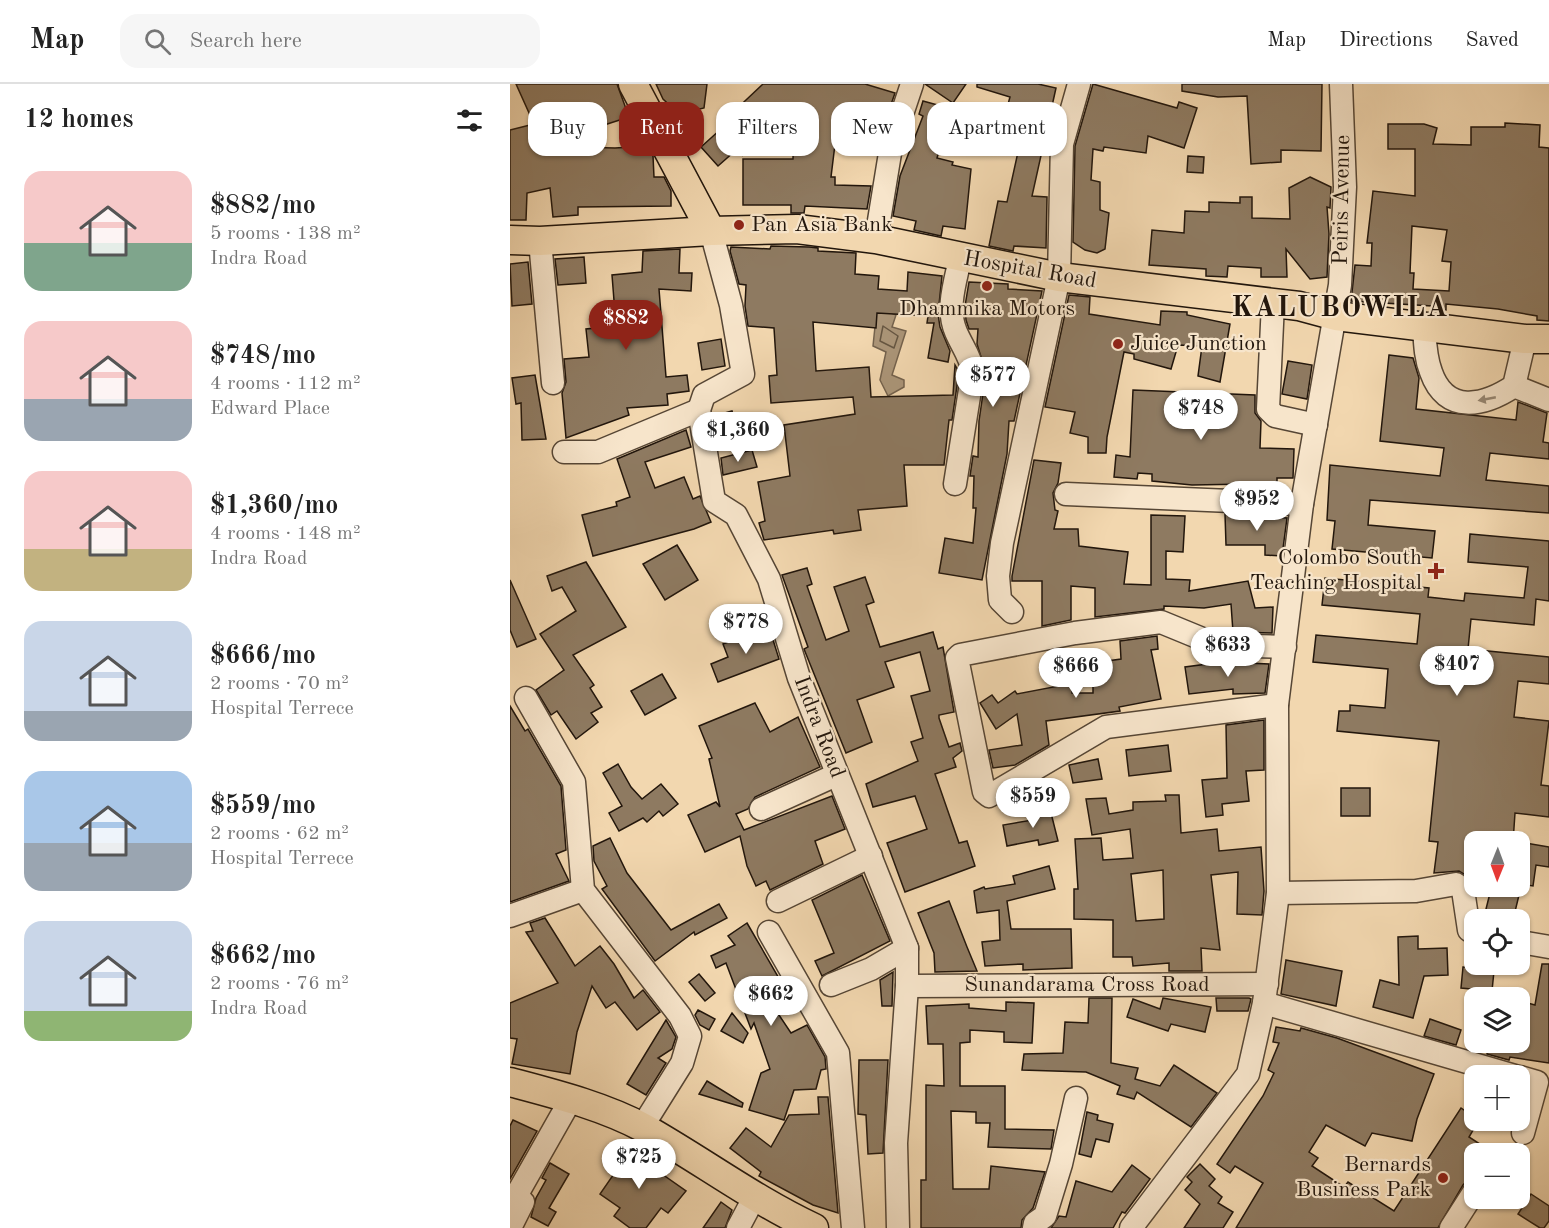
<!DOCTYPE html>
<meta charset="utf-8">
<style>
:root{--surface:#fff;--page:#f6f6f6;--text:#222;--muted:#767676;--line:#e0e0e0;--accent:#8f2418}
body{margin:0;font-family:"Old Standard TT",serif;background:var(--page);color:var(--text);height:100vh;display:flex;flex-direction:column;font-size:22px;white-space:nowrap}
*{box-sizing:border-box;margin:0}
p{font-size:20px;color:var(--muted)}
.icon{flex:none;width:33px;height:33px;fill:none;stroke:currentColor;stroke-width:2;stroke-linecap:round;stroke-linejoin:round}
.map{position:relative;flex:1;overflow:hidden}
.side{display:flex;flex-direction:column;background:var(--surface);width:510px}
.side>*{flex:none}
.banner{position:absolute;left:18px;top:18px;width:570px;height:54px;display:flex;gap:12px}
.needle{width:39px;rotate:181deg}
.controls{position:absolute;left:954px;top:747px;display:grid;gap:12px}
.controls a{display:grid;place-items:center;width:66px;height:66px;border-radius:12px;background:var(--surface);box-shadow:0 2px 4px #0004;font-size:30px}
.price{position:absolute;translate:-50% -51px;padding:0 14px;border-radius:21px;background:#fff;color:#222;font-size:20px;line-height:39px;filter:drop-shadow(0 2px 3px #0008)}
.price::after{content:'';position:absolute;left:50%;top:36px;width:18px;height:14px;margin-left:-9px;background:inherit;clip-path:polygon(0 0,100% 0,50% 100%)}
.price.selected{background:var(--accent);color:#fff}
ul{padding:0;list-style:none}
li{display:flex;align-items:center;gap:18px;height:150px;padding:0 24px}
li span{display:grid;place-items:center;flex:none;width:168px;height:120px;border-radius:18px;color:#555}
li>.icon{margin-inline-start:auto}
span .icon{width:72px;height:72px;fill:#fffc;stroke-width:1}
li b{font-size:26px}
h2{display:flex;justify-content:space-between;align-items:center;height:72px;padding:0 24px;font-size:26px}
.chip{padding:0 21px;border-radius:18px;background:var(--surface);box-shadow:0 2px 4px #0004;font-size:21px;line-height:54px}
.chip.selected{background:var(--accent);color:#fff}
header{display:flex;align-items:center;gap:36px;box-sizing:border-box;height:84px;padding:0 30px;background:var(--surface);border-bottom:2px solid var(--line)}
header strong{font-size:28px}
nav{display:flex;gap:33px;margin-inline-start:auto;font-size:21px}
.search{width:420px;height:54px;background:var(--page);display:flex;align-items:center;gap:15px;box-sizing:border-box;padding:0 21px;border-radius:18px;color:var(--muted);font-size:22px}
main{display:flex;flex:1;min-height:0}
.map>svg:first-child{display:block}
.water{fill:#ab9578;stroke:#74624d;stroke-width:1.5}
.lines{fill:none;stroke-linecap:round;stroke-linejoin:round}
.shore{stroke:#665642;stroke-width:1.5}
.building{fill:#8e7a61;stroke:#22160c;stroke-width:1.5;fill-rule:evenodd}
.minor-casing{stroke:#564635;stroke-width:25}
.major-casing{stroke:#22160c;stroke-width:31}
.minor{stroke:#f7e5cb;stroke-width:22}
.major{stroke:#f2d7af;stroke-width:28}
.oneway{fill:#978875}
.poi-dot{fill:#8f2418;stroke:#f7e5cb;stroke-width:2}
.labels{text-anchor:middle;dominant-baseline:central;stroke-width:4.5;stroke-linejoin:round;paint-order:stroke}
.street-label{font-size:22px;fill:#22160c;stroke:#f7e5cb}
.poi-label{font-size:22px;fill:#22160c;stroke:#f7e5cb;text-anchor:start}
.district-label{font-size:28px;font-weight:bold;letter-spacing:1.5px;fill:#22160c;stroke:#f7e5cb}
</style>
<header>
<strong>Map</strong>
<div class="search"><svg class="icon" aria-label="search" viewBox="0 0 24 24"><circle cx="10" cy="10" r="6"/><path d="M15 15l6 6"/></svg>Search here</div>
<nav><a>Map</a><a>Directions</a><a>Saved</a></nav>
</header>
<main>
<section class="side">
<h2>12 homes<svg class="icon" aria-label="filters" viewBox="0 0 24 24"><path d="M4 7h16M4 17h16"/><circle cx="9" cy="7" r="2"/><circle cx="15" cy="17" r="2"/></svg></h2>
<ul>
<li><span style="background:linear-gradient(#f6c9c9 60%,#7fa58c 0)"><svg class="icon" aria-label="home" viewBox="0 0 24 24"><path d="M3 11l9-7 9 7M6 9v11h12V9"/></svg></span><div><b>$882/mo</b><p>5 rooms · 138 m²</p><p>Indra Road</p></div></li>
<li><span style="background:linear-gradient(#f6c9c9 65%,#9aa5b1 0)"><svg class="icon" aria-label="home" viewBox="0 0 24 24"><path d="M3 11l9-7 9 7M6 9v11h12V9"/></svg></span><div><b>$748/mo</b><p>4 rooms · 112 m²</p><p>Edward Place</p></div></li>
<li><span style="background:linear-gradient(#f6c9c9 65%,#c2b280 0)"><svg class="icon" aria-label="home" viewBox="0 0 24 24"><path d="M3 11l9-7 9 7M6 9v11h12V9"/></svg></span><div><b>$1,360/mo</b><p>4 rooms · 148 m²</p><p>Indra Road</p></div></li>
<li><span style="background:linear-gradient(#c9d6e8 75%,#9aa5b1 0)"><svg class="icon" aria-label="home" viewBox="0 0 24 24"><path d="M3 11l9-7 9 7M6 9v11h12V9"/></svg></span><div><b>$666/mo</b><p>2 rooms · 70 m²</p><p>Hospital Terrece</p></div></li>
<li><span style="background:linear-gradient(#a9c7e8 60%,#9aa5b1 0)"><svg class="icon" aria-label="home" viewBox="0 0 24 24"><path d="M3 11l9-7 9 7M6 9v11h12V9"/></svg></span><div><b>$559/mo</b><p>2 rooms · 62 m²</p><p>Hospital Terrece</p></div></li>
<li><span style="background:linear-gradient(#c9d6e8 75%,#8fb573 0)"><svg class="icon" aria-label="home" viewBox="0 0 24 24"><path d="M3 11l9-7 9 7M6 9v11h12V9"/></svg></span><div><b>$662/mo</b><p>2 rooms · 76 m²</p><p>Indra Road</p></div></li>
</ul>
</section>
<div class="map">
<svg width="1039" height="1144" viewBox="0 0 1039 1144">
<rect width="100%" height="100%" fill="#f2d7af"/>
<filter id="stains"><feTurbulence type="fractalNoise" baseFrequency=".00333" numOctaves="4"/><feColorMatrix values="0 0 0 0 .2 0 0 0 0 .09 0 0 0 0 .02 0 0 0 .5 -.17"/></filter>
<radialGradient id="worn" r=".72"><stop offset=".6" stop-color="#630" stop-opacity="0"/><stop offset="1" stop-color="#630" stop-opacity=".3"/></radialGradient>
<polygon class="water" points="367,223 386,231 382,243 396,247 382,291 394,296 394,303 378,312 370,296 376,268 363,262"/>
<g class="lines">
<polygon class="shore" points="373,242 388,252 384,264 370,257"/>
</g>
<g class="building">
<polygon points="6,0 107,0 119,33 29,62 105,64 137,62 143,72 144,93 154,93 161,107 161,122 68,123 68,131 43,133 40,104 17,109 16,136 0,136 0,46 24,40"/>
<polygon points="146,0 197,0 194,24 169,30 153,15"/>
<polygon points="253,0 355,0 385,9 370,52 334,41 333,46 327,44 321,93 325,93 325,101 361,102 357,125 295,122 294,129 281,129 281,121 233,121 233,75 283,75 284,35 233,71 233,60 208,82 191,63 222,35 219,32"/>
<polygon points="415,0 456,0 443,19"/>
<polygon points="467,0 528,0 546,4 522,112 537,113 536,164 504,162 503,167 479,162 488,117 497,118 515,36 495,31 500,13 467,3"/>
<polygon points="583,0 667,24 669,18 687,24 674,64 638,52 636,69 594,63 593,67 583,65 581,96 590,98 590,126 599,129 595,165 587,169 575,166 563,158 565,62"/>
<polygon points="672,0 812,0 811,67 771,66 771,78 741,80 737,12 708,13 672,7"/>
<polygon points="413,17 482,36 476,56 436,44 427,74 443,78 442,81 461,85 455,145 433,142 431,152 404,146 406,137 383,132 390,92 413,32 409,30"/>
<path d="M995,39l35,2 -1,22 10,1v173l-12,-1v-4l-39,-7 -52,-5v6l-14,-1v-3l-81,-5 4,-36 16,1 1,-23h-5l6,-52 42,5v-47h-27v-25h36l13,4 -4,16 38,1v-18h34zM902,142l35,4 -5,31 9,1 -2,29 -36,-2 1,-16h-4z"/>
<polygon points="678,72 694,73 693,89 677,88"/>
<polygon points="800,93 821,103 820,124 817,123 819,150 817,193 800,195 776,165 777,193 751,193 751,184 718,182 717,193 696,192 696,185 639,181 642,146 674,149 675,127 699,128 699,118 730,119 730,113 742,113 742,134 780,135 779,104"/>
<polygon points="261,162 299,163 308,164 308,167 346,169 345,190 369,192 368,205 397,207 398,188 432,192 428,230 430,243 440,267 438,278 418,274 424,239 417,239 418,232 367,229 366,244 303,238 306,287 359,283 361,313 443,311 445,281 449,288 442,336 439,336 434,381 394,381 397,422 348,426 351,446 324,450 323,446 254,456 249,439 255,437 248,398 280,392 274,341 345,330 343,313 261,319 259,292 267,291 264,244 238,242 235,222 236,201 229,200 220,167 221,163 260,165"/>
<polygon points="170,165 169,189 182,189 181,207 149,205 156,293 177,291 179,307 157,310 158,321 117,324 119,331 56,354 52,309 56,298 54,275 79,273 76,245 106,242 102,191 132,188 133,167"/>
<polygon points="74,173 76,199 48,201 45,175"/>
<polygon points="18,178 22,220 2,222 0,180"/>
<polygon points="459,198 498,200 498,205 532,207 504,337 499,337 497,370 472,496 429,489 435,454 463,459 466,424 463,424 464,392 460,392 463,372 468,373 469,337 476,289 467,260 468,245 459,245 456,236 455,222"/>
<polygon points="559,211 580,213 579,230 650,241 651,227 677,228 677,231 720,240 710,298 688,292 692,262 668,261 661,285 624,275 624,270 614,268 597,353 596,369 578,369 578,353 560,349 565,328 535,323"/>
<polygon points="211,255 215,282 192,286 188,259"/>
<polygon points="879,271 903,274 909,294 906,325 1006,336 1008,318 1037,329 1033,358 1039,359 1039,375 980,369 976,396 1039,402 1039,429 860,416 858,441 925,447 922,474 822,465 825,437 817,436 820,381 930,392 934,364 870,357"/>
<polygon points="778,277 802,281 797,315 772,310"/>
<polygon points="25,291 36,355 12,356 11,319 6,320 2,294"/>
<polygon points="623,306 745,311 745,329 751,337 750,364 784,365 783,394 767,394 767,405 738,404 738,400 682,401 642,397 642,390 628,389 627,395 604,393 606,371 620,373"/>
<polygon points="222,327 223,330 233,330 235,341 206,346 204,332"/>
<polygon points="176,346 181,363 135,378 145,404 174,393 183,415 190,412 201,438 184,445 83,472 72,431 107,422 106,418 120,413 107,375"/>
<polygon points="242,366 247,383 213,391 211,374"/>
<polygon points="524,376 551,379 548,399 543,409 545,426 548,427 544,445 568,445 569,462 618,468 614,500 641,501 641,431 675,432 673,468 656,467 656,495 680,496 679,507 738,497 745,524 763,523 762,549 723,548 721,520 694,524 654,522 654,525 585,533 585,504 561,502 561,536 532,542 532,497 502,497 502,492"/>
<polygon points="715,430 777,434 772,472 755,471 755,461 716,461"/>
<polygon points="960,450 1039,457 1039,517 1026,515 1024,541 961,535 958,565 1039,573 1039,600 1008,597 1004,633 1039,637 1031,701 1039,702 1039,733 1005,729 1003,758 961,758 957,792 949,787 924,789 928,758 919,757 929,657 827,647 829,627 840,627 840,621 875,624 878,585 803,578 806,551 907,560 910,530 812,521 815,494 919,504 918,513 954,517 955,509 1014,514 1018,483 958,478"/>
<polygon points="167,461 188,496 155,516 133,480"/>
<polygon points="76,478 116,543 63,571 84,601 80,604 92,623 81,629 88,638 66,655 47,627 41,631 26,606 54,586 30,550 66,527 52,503 42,507 37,492"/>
<polygon points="297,484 302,500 297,502 316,556 339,547 324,503 355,493 364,518 356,521 370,563 423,548 428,565 433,563 444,628 429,631 429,634 439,663 450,659 452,667 443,674 446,683 425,690 449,759 457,757 465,782 395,808 377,759 417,745 405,712 363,723 356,700 408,677 401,658 413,654 401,612 420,607 410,568 375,578 384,603 347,616 362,658 336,669 296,570 294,565 298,563 272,491"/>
<polygon points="0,496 26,555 7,563 0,546"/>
<polygon points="259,543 269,575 208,598 201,580 218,573 213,560"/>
<polygon points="647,552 648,565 641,566 651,615 609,623 610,627 536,637 539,661 505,681 483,684 479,666 512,661 507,630 486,645 470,619 482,611 488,619 505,607 507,610 549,602 546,584 562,582 562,609 583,609 583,579 611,575 610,557"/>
<polygon points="713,578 759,580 755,609 723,610 723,605 679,610 675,583"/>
<polygon points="152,590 166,614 135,631 121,607"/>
<polygon points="245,619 260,648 288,633 310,683 245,713 238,725 226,730 234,746 322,712 335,745 305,757 313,780 260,806 256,797 246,802 237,782 230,752 195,768 178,731 206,718 210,723 199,675 202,674 189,642"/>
<polygon points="0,622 15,647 18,645 51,702 56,766 46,770 59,797 0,818"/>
<polygon points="754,636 754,686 736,687 739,717 712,720 713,731 696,733 692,696 717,694 716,641"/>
<polygon points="658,661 661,687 619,692 616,666"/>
<polygon points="588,675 592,695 563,699 559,681"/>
<polygon points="108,680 121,703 132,715 151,700 168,720 153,732 149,727 137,738 133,734 109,747 99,729 112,722 93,689"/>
<rect x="831" y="704" width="29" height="28"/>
<path d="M655,711h14l2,38 36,-4 2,22 42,-4 3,44 -2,24 -25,-1 1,-42 -27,3 9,75 -19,-2 1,23h-33v-8l-36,3 -1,-9h-19v-37l-39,-1v-30h4l-3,-50 26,-1 2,22 30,-2 -3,-29 -38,6 -6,-36 20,-1 3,16 24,-4v-8l33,-1zM653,786l1,49 -28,2 -5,-47z"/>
<polygon points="539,721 548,757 529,761 528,756 497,762 493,741 523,736 521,726"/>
<polygon points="100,754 117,789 161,846 209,820 217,834 185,851 184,848 145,877 92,805 97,802 84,777 83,762"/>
<polygon points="1010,758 1039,763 1039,783 1026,781 1023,802 1010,800"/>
<polygon points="539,782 545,805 497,817 501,845 561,845 562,884 513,886 513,880 475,882 472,858 490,856 489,826 467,829 464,807 474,803 475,805 505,800 503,792"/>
<polygon points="352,791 380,857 312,892 305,877 324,869 302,816"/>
<polygon points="981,805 1009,811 1003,836 974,833"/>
<polygon points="439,817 457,863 467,887 425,888 424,869 408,829"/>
<polygon points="35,834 65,882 90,862 104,880 124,914 133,906 150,928 127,946 105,918 96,924 82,902 67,948 60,990 2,980 7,955 0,954 0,919 48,899 16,848 23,847 20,839"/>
<polygon points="237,839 281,915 263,922 281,949 297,941 315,973 316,985 311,986 306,1005 284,1006 274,1036 239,1026 251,989 260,985 244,939 241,945 216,879 206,884 201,872 225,861 218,852"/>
<polygon points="908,852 908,865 937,864 938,891 914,892 903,934 863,923 870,896 889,901 888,853"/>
<polygon points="776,876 832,887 826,922 771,910"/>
<polygon points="1032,880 1039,880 1039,979 1000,973 999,976 977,970 979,958 1010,958 1010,917 1025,921"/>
<polygon points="953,883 984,887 982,907 951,904"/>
<polygon points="383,888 382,922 372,922 370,896"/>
<polygon points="189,890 205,909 195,917 179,898"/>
<polygon points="579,914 602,914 601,979 628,984 625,995 650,1002 664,981 707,1009 681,1043 627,1008 624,1015 607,1010 610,1002 576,988 512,986 514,970 553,969 555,938 578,939"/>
<polygon points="653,914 701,923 695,948 661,940 658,947 617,933 623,915 650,925"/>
<polygon points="706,914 739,914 741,915 738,927 707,927"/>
<polygon points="496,918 524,919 522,959 494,958 494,948 460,946 460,958 450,959 450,1002 495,1002 495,1045 544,1046 541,1065 478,1063 480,1039 466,1039 466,1028 441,1027 443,1105 479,1105 481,1082 535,1088 523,1124 512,1136 511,1144 411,1144 411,1096 416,1096 416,1001 434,1002 433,960 418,960 416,922 459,920 459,924 496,927"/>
<polygon points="188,926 205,935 199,946 190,941 185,931"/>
<polygon points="222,929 238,949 233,959 211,947"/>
<polygon points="920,935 951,946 946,961 914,952"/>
<polygon points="156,936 166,953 162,965 148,974 156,979 136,1011 117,1000"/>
<polygon points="766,943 790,947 791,944 827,954 924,990 907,1035 902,1057 862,1049 855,1062 816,1041 799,1068 808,1074 802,1082 834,1103 838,1098 884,1127 951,1024 964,1033 964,1036 969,1036 959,1053 985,1070 964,1070 964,1090 953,1101 928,1144 726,1144 753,1099 725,1082 720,1089 707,1080 753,1012 764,989 758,986 769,959 763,958"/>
<polygon points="349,976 378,976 373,1069 358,1070 356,1031 348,1030"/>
<polygon points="197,997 233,1019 232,1023 189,1010"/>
<polygon points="308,1013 318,1013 328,1129 303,1121 249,1092 251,1088 220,1064 236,1044 261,1063 279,1031 309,1030"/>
<polygon points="577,1028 588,1031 587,1036 603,1040 599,1058 586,1055 581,1073 569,1070"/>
<polygon points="3,1036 27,1047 0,1095 0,1042"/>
<polygon points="112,1062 176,1107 158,1129 151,1124 136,1144 120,1144 104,1132 110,1124 90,1110 106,1087 98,1081"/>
<polygon points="40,1079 59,1090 39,1124 46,1128 38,1142 21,1133 26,1114 36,1096 32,1094"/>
<polygon points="690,1080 705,1095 699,1102 712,1113 708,1119 723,1128 713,1144 674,1144 690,1120 675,1106 682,1098 677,1093"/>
<polygon points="622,1081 640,1095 615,1129 612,1128 603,1144 541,1144 549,1132 556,1133 566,1097 602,1108"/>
<polygon points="1021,1110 1039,1122 1039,1137 1034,1144 1030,1144 1008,1130"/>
<polygon points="211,1118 222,1126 215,1144 193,1144"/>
</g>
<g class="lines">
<g class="minor-casing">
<g id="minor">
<polyline points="201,147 221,221 233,290 194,311 189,326 204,417 226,431 259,495 289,594 397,864 397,902 386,1059 388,1144"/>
<polyline points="366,155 381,63 402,0"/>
<polyline points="30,157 43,299"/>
<polyline points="763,219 758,325 765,332 806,341"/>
<path d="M914,242c1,15 1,31 7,46 15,43 53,34 83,14l11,-47"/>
<polyline points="1004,302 1039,316"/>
<polyline points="54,368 88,368 189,326"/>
<path d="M445,400l18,-113c-3,-15 -11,-25 -17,-39 -10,-23 -1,-49 4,-73"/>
<polyline points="556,410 792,420"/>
<polyline points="502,528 490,516 488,492 492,459 549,193 552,60 569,0"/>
<polyline points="16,614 64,698 73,806 170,932 180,952 172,979 132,1043"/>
<polyline points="767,621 596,643 479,712 474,708 447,574 450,571 565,549 651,538 707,561 775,563"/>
<polyline points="251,725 326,691"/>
<polyline points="768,809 906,807 946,800 953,806 959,846 964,849"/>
<polyline points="268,817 361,772"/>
<polyline points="0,832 73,806"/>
<polyline points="259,848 328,969 343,1144"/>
<polyline points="1010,858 1039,863"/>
<polyline points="321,901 361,885 397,864"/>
<polyline points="397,902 757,900"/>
<polyline points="754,919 1005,992"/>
<polyline points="1010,993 1027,998 1013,1049"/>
<polyline points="0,1144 13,1118 6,1112 61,1015"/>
<polyline points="228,1144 245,1112"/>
<polyline points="524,1144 525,1139 535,1132 551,1080 566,1014"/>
<polyline points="621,1144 738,990 754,919 768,809 767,621 792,420 830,201 835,103 831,0"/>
<polyline points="941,1144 964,1108"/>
</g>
</g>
<g class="major-casing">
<g id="major">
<polyline points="123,0 201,147"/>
<polyline points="0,156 30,157 201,147 287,145 366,155 549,193 789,222 826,232 1015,255 1039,255"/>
<path d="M0,998c45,12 93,24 134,46 57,32 110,72 170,100"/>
</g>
</g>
<use href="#minor" class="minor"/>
<use href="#major" class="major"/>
</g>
<defs><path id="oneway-solid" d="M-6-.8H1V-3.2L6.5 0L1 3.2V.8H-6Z" transform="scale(1.5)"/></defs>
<use class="oneway" href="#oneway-solid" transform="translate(977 315) rotate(169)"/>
<g class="poi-dot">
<circle cx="229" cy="141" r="6"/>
<circle cx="477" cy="202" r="6"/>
<circle cx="608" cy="260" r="6"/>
<path d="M923 478h6v6h6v6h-6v6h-6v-6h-6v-6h6z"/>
<circle cx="933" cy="1094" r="6"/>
</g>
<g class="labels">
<g class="street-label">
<text transform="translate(832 116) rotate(-89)">Peiris Avenue</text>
<text transform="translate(520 186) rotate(10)">Hospital Road</text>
<text transform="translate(309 643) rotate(69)">Indra Road</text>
<text x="577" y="901">Sunandarama Cross Road</text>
</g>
<g class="poi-label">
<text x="241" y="141">Pan Asia Bank</text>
<text x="477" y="225" text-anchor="middle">Dhammika Motors</text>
<text x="620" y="260">Juice Junction</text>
<text x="912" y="474" text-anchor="end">Colombo South<tspan x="912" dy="25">Teaching Hospital</tspan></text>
<text x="921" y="1081" text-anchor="end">Bernards<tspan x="921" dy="25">Business Park</tspan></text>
</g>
<g class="district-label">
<text x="830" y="225">KALUBOWILA</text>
</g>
</g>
<rect width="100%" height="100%" filter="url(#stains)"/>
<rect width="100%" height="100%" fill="url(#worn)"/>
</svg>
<div class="controls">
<a><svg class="needle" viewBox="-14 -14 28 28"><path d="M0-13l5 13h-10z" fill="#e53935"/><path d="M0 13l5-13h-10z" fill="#767676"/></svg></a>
<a><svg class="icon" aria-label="locate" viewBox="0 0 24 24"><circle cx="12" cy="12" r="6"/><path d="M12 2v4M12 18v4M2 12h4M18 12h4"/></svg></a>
<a><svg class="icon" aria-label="layers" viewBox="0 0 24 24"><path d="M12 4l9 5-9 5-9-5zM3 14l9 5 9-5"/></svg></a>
<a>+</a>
<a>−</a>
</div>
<b class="price selected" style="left:116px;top:267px">$882</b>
<b class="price" style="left:483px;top:324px">$577</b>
<b class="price" style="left:691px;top:357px">$748</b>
<b class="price" style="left:228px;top:379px">$1,360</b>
<b class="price" style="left:747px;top:448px">$952</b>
<b class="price" style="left:236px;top:571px">$778</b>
<b class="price" style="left:718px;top:594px">$633</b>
<b class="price" style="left:947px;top:613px">$407</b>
<b class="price" style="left:566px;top:615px">$666</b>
<b class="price" style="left:523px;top:745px">$559</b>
<b class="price" style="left:261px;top:943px">$662</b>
<b class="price" style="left:129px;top:1106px">$725</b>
<div class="banner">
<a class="chip">Buy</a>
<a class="chip selected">Rent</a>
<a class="chip">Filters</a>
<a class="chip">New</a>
<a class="chip">Apartment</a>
</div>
</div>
</main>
